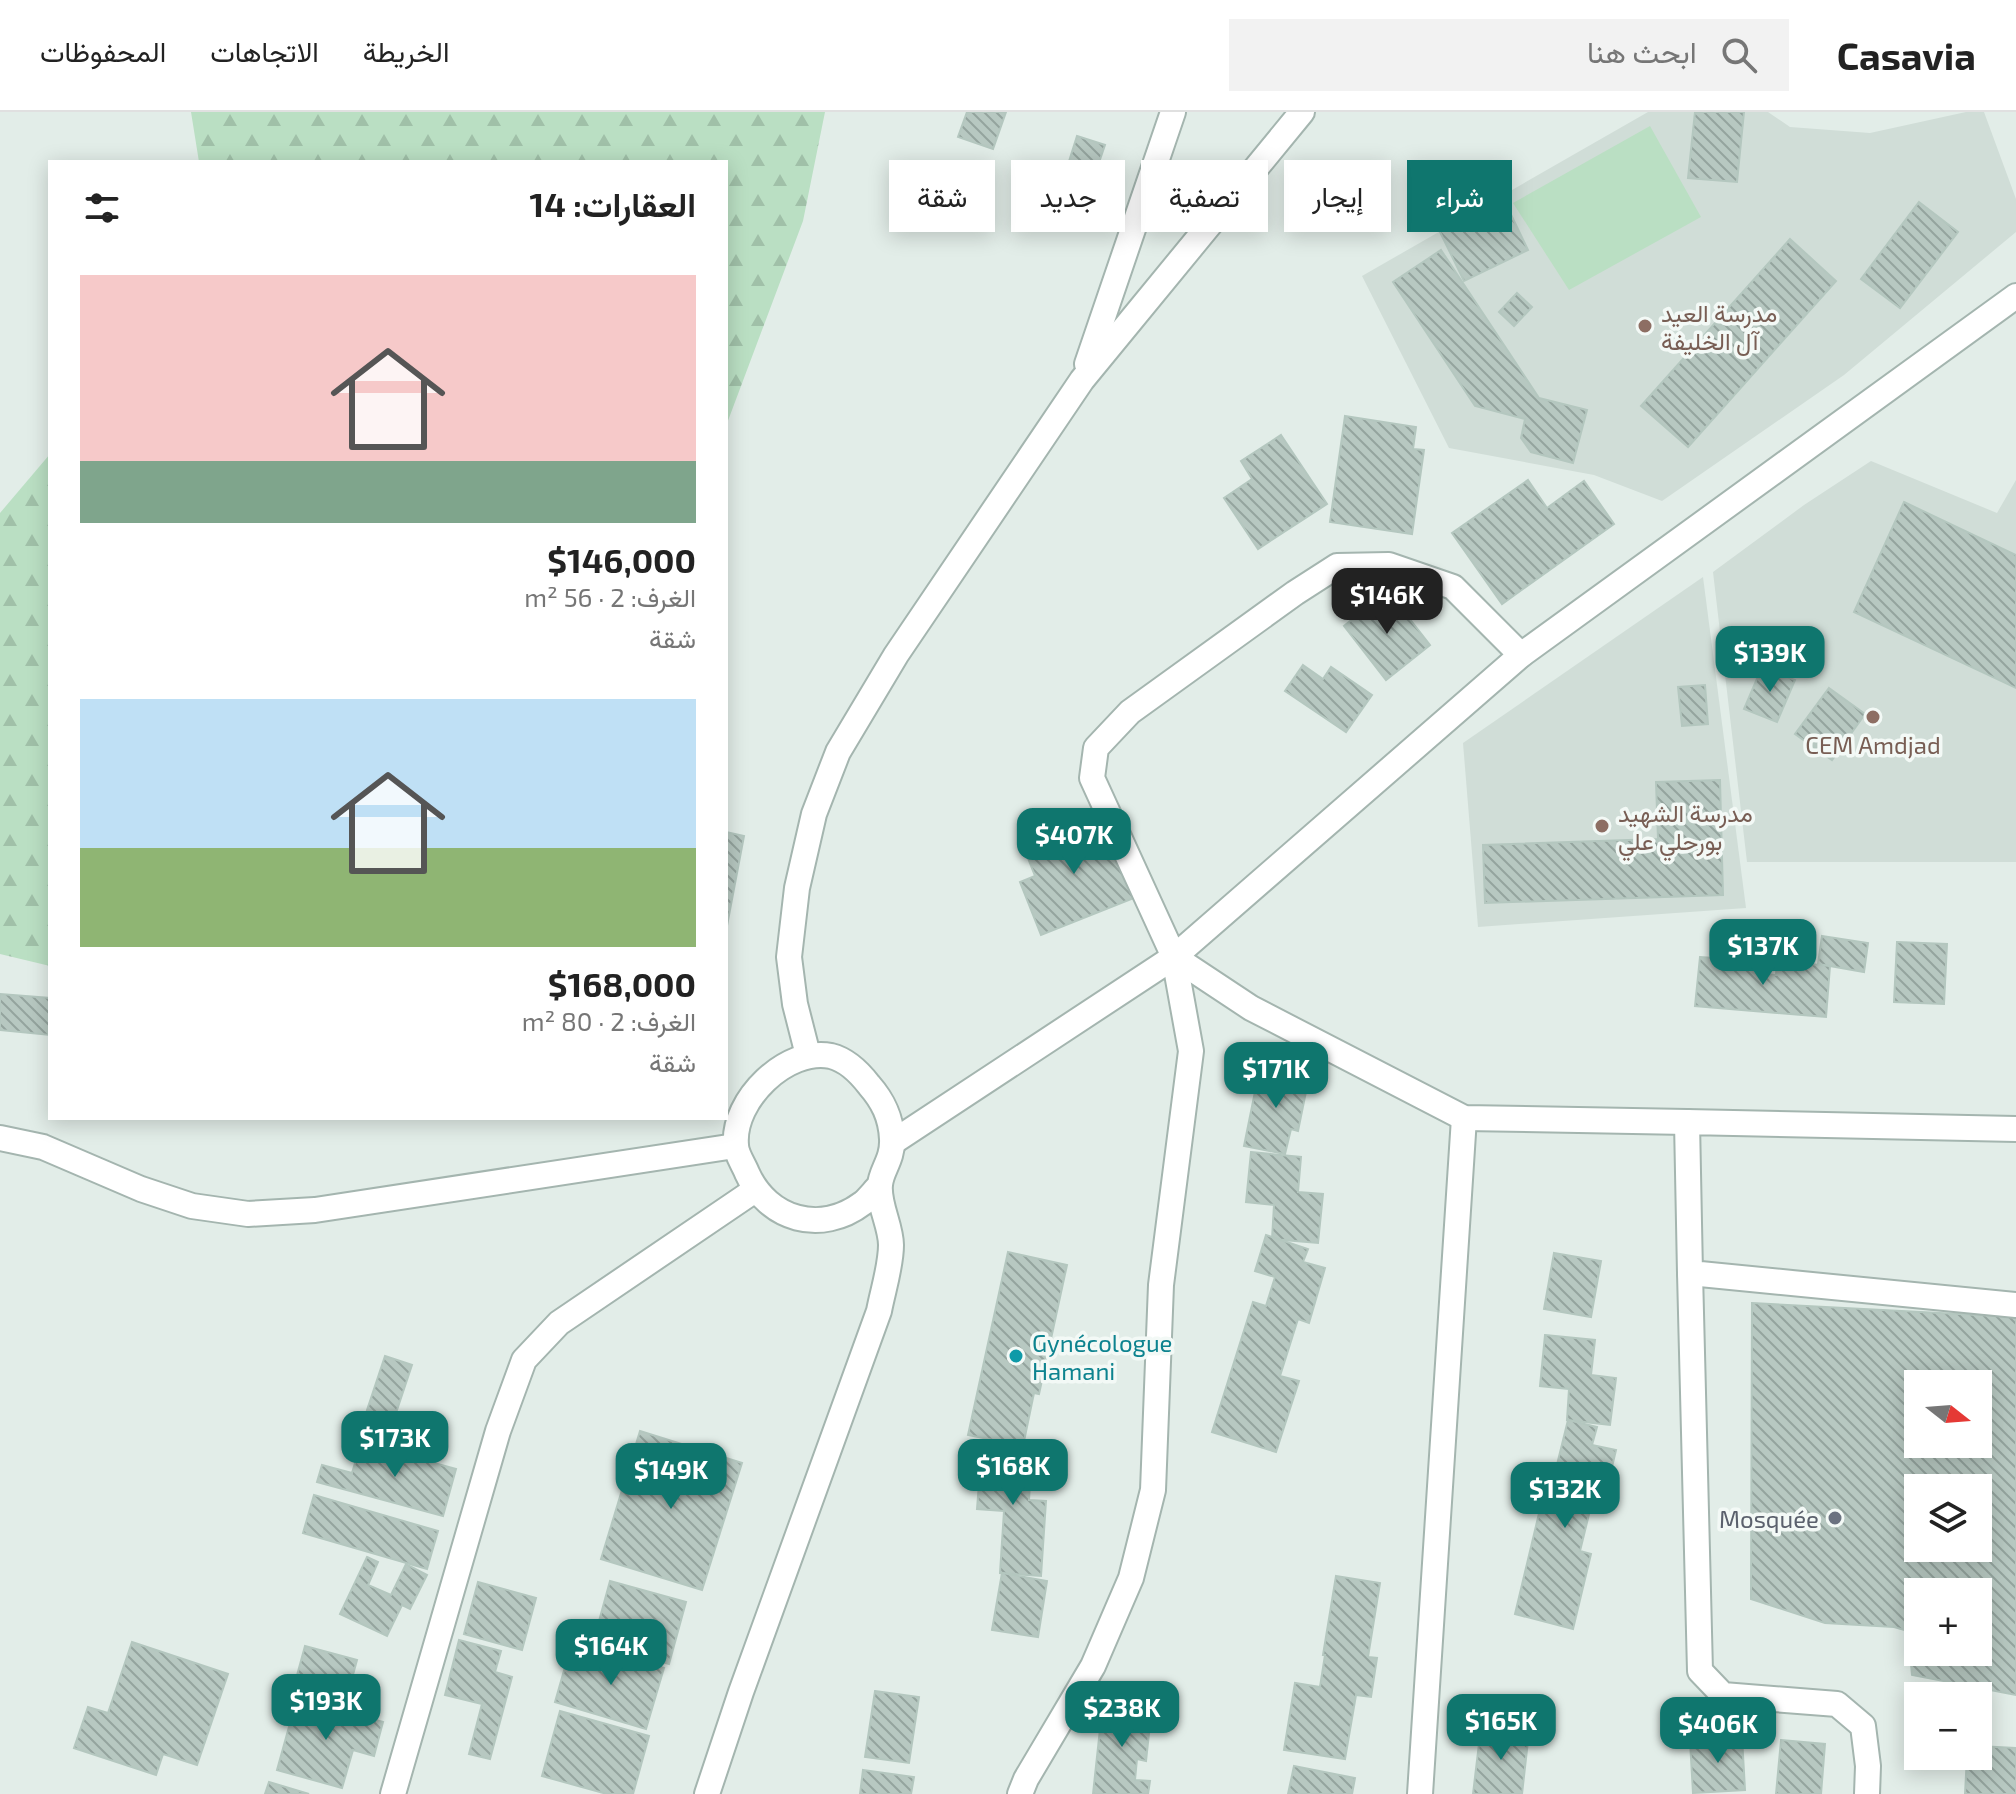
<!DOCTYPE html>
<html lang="ar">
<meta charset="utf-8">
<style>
:root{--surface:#fff;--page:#f2f2f2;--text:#222;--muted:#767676;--line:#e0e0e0;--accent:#0f766e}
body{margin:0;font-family:"Exo 2",Vazirmatn,sans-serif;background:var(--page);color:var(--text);direction:rtl;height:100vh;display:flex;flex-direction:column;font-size:30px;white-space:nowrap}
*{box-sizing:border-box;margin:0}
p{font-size:26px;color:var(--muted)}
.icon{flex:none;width:44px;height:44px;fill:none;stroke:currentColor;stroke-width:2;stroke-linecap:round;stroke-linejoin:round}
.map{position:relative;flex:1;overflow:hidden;direction:ltr}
.sheet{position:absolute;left:48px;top:48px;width:680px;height:960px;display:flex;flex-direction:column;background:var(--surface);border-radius:0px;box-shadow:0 4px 20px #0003;direction:rtl}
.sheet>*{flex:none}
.top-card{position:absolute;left:752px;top:48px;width:760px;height:72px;direction:rtl;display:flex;gap:16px}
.needle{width:52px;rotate:107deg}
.controls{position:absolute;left:1904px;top:1258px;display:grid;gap:16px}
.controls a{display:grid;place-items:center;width:88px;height:88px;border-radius:0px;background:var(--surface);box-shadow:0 4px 20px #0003;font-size:40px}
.price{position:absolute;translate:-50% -68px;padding:0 18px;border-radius:16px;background:var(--accent);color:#fff;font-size:26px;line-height:52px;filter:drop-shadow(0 2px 4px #0008)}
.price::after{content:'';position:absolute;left:50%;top:48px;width:24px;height:18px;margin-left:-12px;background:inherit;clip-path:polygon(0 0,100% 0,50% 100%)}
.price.current{background:#222;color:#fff}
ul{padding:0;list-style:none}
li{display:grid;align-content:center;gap:16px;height:424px;padding:0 32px}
li span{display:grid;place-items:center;height:248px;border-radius:0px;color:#555}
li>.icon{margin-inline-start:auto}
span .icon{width:144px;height:144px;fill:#fffc;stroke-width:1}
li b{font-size:34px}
h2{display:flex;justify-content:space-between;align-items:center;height:96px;padding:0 32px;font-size:34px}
.pill{padding:0 28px;border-radius:0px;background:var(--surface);box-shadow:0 4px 20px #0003;font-size:28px;line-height:72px}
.pill.current{background:var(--accent);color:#fff}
header{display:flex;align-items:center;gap:48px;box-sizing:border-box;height:112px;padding:0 40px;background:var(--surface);border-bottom:2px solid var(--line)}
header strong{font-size:38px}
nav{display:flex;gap:44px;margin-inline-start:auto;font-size:28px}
.search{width:560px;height:72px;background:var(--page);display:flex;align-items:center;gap:20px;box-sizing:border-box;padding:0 28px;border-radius:0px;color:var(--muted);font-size:30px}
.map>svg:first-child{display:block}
.built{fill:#d0ddd7}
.green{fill:#badfc3}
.forest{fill:url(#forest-firs)}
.building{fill:url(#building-back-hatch);stroke:#b4c7bf;stroke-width:2;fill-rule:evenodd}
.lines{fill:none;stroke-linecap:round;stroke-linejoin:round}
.minor-casing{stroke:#a4b5af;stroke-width:28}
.minor{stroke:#fff;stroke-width:24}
.education-dot{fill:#8d6e63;stroke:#f3f9f6;stroke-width:3}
.culture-dot{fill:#0f9aa8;stroke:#f3f9f6;stroke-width:3}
.worship-dot{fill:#6b7280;stroke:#f3f9f6;stroke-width:3}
.labels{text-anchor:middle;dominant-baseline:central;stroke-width:7;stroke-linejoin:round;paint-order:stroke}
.education-label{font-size:24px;fill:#785e54;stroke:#f3f9f6;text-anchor:start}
.culture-label{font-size:24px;fill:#0d838f;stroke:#f3f9f6;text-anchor:start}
.worship-label{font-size:24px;fill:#5b616d;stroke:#f3f9f6;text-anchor:end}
</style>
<header>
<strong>Casavia</strong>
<div class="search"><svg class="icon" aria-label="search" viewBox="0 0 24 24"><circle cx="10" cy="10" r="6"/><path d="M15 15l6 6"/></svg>ابحث هنا</div>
<nav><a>الخريطة</a><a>الاتجاهات</a><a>المحفوظات</a></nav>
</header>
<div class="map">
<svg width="2016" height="1682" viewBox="0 0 2016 1682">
<defs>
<pattern id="forest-firs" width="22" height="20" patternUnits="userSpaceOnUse" patternTransform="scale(2)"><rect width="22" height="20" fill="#badfc3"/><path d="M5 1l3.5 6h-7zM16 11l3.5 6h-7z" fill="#a0c0a8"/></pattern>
<pattern id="building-back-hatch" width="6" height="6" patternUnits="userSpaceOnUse" patternTransform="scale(2)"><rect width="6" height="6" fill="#b7c8c1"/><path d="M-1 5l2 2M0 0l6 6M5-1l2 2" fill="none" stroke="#94a49e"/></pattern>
</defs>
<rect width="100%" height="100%" fill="#e2ede8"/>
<g class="built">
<polygon points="1648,0 1768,0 1790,15 1870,21 1966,0 1984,0 2016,87 2016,120 1844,263 1662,389 1594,363 1449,336 1362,164"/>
<polygon points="1871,349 1997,401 2016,368 2016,750 1747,750 1713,460 1804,393"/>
<polygon points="1703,465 1746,796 1478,815 1463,631"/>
</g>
<polygon class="green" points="1650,14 1701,105 1569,178 1513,91"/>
<g class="forest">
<polygon points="191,0 825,0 803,109 726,314 726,50 199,50"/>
<polygon points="50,342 50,854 0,842 0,401"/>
</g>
<g class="building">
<polygon points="967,0 1006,0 993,37 958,25"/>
<polygon points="1695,0 1744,0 1737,70 1688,66"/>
<polygon points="1077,24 1105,33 1092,71 1065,62"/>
<polygon points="1503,86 1528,138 1464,169 1439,118"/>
<polygon points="1919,90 1958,120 1900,196 1861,167"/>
<polygon points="1790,127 1836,169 1688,335 1641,294"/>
<polygon points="1441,138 1539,286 1587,298 1573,351 1531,340 1521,326 1525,307 1475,294 1393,170"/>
<polygon points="1517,181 1532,195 1514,214 1499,200"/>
<polygon points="1345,304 1416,315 1413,337 1424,338 1412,422 1330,410"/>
<polygon points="1281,323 1327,392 1258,437 1224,386 1252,367 1241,349"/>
<polygon points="1528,368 1547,396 1584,369 1614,412 1502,492 1452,421"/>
<polygon points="1904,390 2016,443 2016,576 1854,500"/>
<polygon points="1388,479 1430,533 1386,568 1344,514"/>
<polygon points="1303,553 1323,567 1331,555 1372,583 1346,620 1285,579"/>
<polygon points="1762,555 1795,568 1777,610 1744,597"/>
<polygon points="1705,573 1708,612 1682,614 1678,575"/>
<polygon points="1829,576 1865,602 1832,648 1795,622"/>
<polygon points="1720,668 1723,783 1485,791 1483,733 1658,727 1656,670"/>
<polygon points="1102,704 1134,786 1041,823 1020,770 1035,764 1024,736"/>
<polygon points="726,720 744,724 726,819"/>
<polygon points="1822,824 1868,831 1864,860 1818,852"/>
<polygon points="1897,830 1947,832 1944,892 1894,890"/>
<polygon points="1700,845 1754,849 1753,861 1776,863 1777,849 1830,854 1826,905 1695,894"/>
<polygon points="0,882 50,886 50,923 0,918"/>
<polygon points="1260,955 1309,965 1298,1019 1291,1017 1285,1042 1244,1034"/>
<polygon points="1251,1040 1301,1045 1298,1080 1323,1082 1318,1131 1272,1127 1274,1093 1246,1090"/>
<polygon points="1266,1123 1308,1137 1303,1150 1325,1156 1309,1211 1298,1207 1280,1264 1299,1269 1276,1340 1212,1320 1253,1190 1266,1194 1275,1165 1255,1159"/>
<polygon points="1008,1140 1067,1153 1039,1282 1034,1281 1023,1334 968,1323"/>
<polygon points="1554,1141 1601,1149 1591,1205 1544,1197"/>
<path d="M1752,1191l264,14v378l-104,-20 -4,-44 -14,-4 -69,-4 -74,-24zM1918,1272h60v60h-60zM1918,1376h60v60h-60zM1918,1480h60v60h-60z"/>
<polygon points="1545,1223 1595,1228 1591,1263 1616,1266 1610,1313 1567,1308 1569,1277 1540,1274"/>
<polygon points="385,1244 412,1253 394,1307 367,1298"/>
<polygon points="1568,1308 1597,1315 1592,1333 1616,1338 1603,1393 1592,1390 1580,1439 1591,1442 1573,1517 1515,1502 1546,1372 1552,1373"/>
<polygon points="640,1319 742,1351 702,1478 601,1447"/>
<polygon points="361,1331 456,1357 443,1404 317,1370 322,1353 352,1361"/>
<polygon points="982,1333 1032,1336 1029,1388 1046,1389 1041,1464 1000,1461 1004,1399 977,1397"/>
<polygon points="314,1383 438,1419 427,1457 303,1421"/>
<polygon points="367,1445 378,1450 368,1473 391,1483 406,1452 427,1463 410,1497 402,1493 387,1524 340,1502"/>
<polygon points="1002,1461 1047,1469 1038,1525 992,1518"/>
<polygon points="1336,1464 1380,1471 1368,1545 1377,1546 1371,1585 1356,1583 1345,1647 1284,1638 1295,1571 1320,1575 1325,1543 1323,1543"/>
<polygon points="610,1469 686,1490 669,1552 593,1531"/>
<polygon points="478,1470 536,1486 522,1538 464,1522"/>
<polygon points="459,1528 501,1539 495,1560 512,1565 490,1647 469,1642 482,1592 445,1583"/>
<polygon points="132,1530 228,1562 197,1653 163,1642 156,1663 74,1636 88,1595 108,1601"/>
<polygon points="584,1533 664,1556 646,1617 555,1590 565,1555 577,1559"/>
<polygon points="305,1534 357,1548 345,1592 293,1578"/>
<polygon points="875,1579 919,1585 909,1651 865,1645"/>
<polygon points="297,1586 383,1610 374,1644 353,1638 342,1676 277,1658"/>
<polygon points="1103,1589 1152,1594 1146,1649 1137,1647 1135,1668 1150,1669 1148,1682 1093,1682"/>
<polygon points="560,1599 649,1624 633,1682 607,1682 542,1664"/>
<polygon points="1481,1615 1529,1620 1522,1682 1473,1682"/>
<polygon points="1742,1625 1745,1678 1693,1681 1690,1629"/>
<polygon points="1781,1628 1825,1632 1821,1682 1776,1682"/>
<polygon points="1978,1634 2016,1636 2016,1682 1965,1682 1967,1644 1978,1644"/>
<polygon points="1294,1654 1355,1666 1352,1682 1288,1682"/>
<polygon points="863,1658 914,1665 911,1682 860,1682"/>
<polygon points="269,1670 309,1682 265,1682"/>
</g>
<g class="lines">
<g class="minor-casing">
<g id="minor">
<polyline points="1087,252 1173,0"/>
<polyline points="808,943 795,892 789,845 797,776 814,702 838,640 896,543 1082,268 1302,0"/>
<polyline points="1687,1010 1464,1006 1251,896 1174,845 1521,543 2016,184"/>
<polyline points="2016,1017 1687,1010 1690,1161 2016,1193"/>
<polyline points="0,1026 43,1035 141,1077 192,1094 248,1102 315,1098 735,1034"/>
<polyline points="893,1030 1174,845"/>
<polyline points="1690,1161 1700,1559 1723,1583 1837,1592 1863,1614 1868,1654 1867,1682"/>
<polyline points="393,1682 498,1319 524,1248 559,1211 755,1078"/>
<path d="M707,1682l34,-102 138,-381c4,-21 12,-45 12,-66 0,-19 -13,-41 -11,-60 1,-15 13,-25 12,-46 -1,-22 -9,-38 -23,-54 -10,-13 -22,-25 -38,-29 -44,-9 -99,44 -95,89 0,9 8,20 11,28 21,47 74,62 116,30 6,-5 11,-12 17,-18"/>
<polyline points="1020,1682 1026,1667 1093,1554 1131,1466 1153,1378 1161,1173 1191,939 1174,845 1092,666 1096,636 1130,600 1295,481 1337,454 1389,453 1453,475 1521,543"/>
<polyline points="1420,1682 1464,1006"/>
</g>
</g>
<use href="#minor" class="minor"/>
</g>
<g class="education-dot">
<circle cx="1645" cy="214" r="8"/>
<circle cx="1873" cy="605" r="8"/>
<circle cx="1602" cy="714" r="8"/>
</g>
<circle class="culture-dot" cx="1016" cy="1244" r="8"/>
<circle class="worship-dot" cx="1835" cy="1406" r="8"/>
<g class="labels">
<g class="education-label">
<text x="1661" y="200">مدرسة العيد<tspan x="1661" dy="28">آل الخليفة</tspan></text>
<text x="1873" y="632" text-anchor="middle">CEM Amdjad</text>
<text x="1618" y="700">مدرسة الشهيد<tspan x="1618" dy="28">بورحلي علي</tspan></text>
</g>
<g class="culture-label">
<text x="1032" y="1230">Gynécologue<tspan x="1032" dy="28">Hamani</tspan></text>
</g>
<g class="worship-label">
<text x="1819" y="1406">Mosquée</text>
</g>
</g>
</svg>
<div class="controls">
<a><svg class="needle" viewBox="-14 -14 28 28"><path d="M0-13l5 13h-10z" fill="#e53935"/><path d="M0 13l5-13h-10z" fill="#767676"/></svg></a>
<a><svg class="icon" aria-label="layers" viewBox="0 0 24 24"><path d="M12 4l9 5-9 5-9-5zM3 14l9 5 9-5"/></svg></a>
<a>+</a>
<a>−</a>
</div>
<b class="price current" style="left:1387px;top:524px">$146K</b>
<b class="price" style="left:1770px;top:582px">$139K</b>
<b class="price" style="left:1074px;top:764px">$407K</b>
<b class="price" style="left:1763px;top:875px">$137K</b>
<b class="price" style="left:1276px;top:998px">$171K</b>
<b class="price" style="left:395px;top:1367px">$173K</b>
<b class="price" style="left:1013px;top:1395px">$168K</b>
<b class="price" style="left:671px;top:1399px">$149K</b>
<b class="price" style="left:1565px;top:1418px">$132K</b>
<b class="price" style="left:611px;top:1575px">$164K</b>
<b class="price" style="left:326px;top:1630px">$193K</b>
<b class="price" style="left:1122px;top:1637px">$238K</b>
<b class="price" style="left:1501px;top:1650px">$165K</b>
<b class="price" style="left:1718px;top:1653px">$406K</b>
<div class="top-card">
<a class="pill current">شراء</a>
<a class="pill">إيجار</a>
<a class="pill">تصفية</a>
<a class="pill">جديد</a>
<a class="pill">شقة</a>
</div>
<section class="sheet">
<h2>العقارات: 14<svg class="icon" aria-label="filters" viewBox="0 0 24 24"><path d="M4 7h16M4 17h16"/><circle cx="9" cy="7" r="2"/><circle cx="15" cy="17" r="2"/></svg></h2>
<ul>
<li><span style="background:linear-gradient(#f6c9c9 75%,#7fa58c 0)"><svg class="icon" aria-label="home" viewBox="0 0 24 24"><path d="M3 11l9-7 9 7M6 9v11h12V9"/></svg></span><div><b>$146,000</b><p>الغرف: 2 · 56 m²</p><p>شقة</p></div></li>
<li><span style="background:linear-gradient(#bfe0f5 60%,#8fb573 0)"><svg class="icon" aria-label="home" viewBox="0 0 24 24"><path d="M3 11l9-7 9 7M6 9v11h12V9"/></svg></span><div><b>$168,000</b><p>الغرف: 2 · 80 m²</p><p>شقة</p></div></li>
</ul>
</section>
</div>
